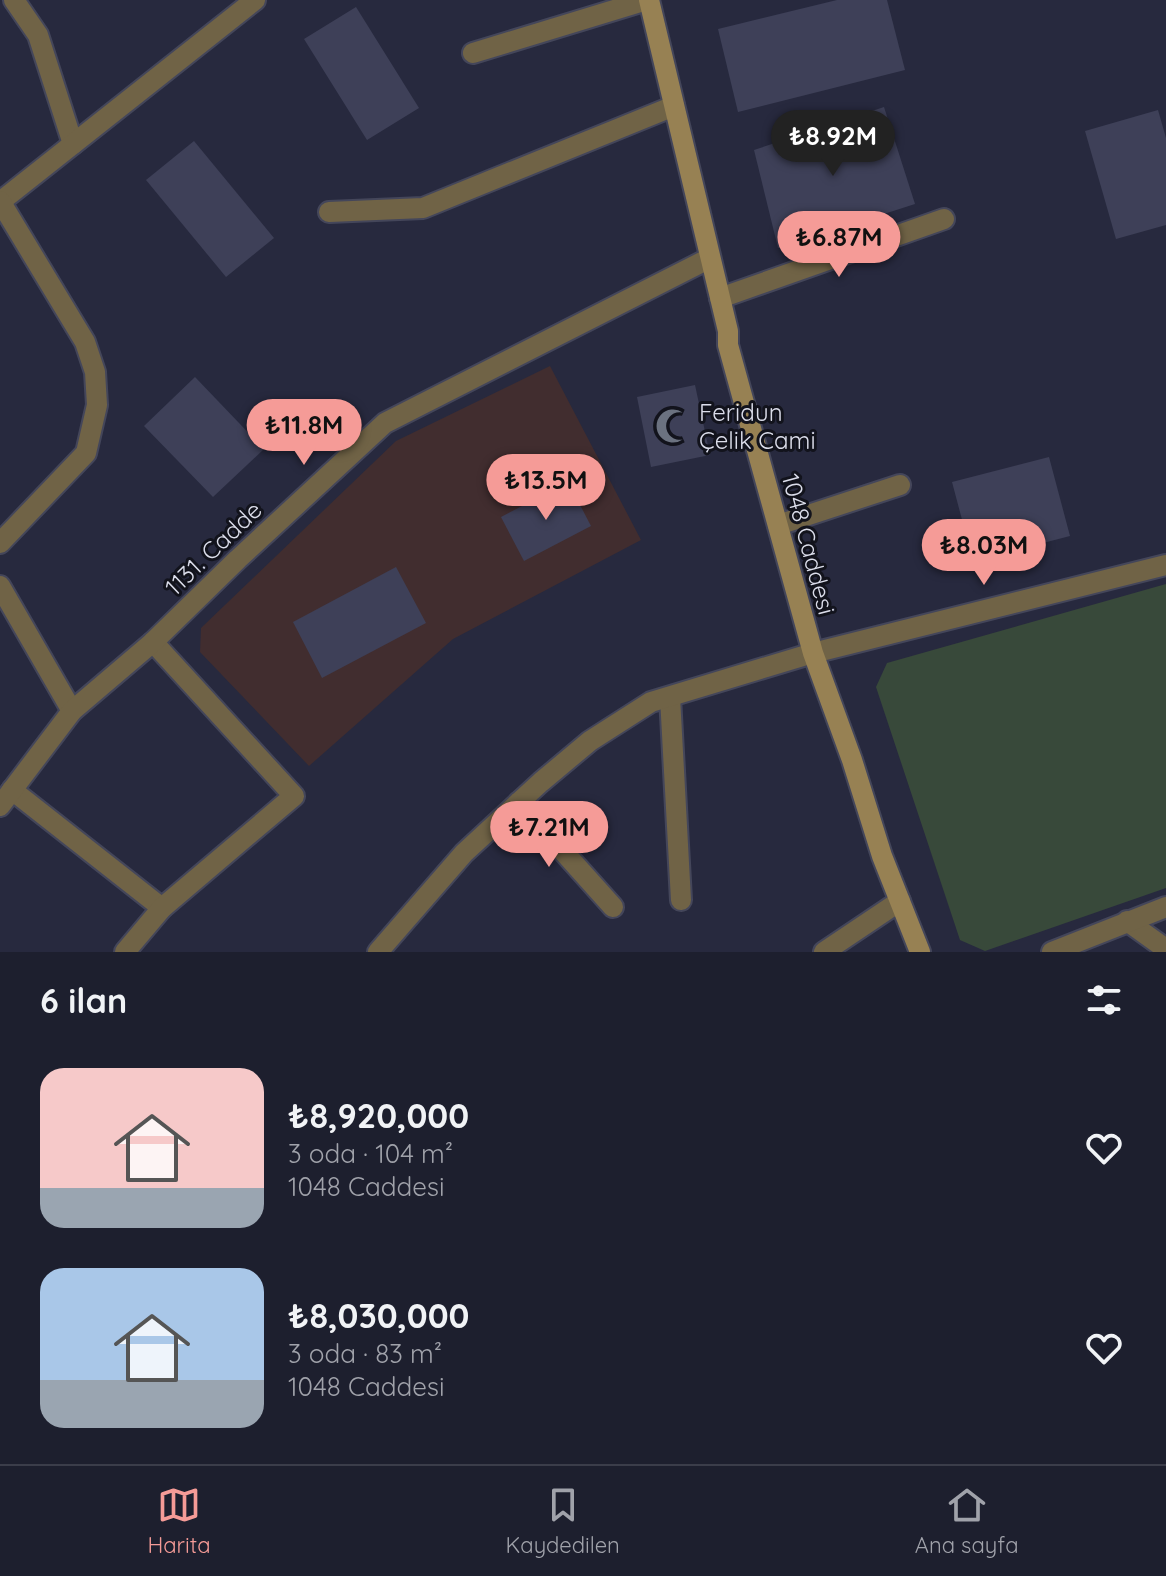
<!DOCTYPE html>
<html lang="tr">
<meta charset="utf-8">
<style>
:root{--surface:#1d1f2e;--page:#2a2c3a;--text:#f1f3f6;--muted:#a0a2aa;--line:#3b3d4a;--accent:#f59b97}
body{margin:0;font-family:Quicksand,sans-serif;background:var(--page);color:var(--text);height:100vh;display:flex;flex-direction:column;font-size:30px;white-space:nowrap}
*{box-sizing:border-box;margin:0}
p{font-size:26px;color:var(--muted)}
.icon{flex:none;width:44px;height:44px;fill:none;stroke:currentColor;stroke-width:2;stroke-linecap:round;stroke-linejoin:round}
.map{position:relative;height:952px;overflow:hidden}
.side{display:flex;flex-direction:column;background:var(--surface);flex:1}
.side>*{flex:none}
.price{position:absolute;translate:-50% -68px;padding:0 18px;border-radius:28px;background:var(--accent);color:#111;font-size:26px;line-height:52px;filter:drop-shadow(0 2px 4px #0008)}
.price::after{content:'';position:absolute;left:50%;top:48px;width:24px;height:18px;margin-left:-12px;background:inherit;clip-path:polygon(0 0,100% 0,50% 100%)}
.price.on{background:#222;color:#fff}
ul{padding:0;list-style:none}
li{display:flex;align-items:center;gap:24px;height:200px;padding:0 40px}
li span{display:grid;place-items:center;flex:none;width:224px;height:160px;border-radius:24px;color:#555}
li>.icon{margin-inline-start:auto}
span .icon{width:96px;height:96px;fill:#fffc;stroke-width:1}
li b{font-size:34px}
h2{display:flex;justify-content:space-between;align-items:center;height:96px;padding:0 40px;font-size:34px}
.tab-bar{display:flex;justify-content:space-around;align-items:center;height:112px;border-top:2px solid var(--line);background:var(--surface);font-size:22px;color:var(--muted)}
.tab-bar a{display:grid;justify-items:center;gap:4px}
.tab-bar .on{color:var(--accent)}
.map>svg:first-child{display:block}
.education{fill:#412d2f}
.green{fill:#38493a}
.building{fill:#3e4058}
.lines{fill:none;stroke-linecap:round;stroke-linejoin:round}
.minor-casing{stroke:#44465a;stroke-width:24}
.tertiary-casing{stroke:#44465a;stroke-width:24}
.secondary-casing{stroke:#44465a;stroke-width:24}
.minor{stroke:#706346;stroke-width:20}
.tertiary{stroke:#706346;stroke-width:20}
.secondary{stroke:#978153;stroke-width:20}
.labels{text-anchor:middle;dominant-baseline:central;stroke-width:6;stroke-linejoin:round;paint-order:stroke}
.poi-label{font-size:24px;fill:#dbddea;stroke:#12131c;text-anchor:start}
.street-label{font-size:24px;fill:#dbddea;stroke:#12131c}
</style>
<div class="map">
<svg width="1166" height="952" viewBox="0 0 1166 952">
<rect width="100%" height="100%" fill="#27293e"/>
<polygon class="education" points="550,366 641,540 453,639 309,766 200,652 201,628 396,441"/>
<polygon class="green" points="1166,584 1166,888 985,951 960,940 876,687 887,663"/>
<g class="building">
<polygon points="837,0 887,0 905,70 738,112 718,29"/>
<polygon points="356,7 419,108 367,140 304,39"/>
<polygon points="884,107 915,204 778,248 754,150"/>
<polygon points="1158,110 1166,138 1166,225 1116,239 1085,131"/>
<polygon points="194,141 274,238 226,277 146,180"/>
<polygon points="195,377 264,449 213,497 144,426"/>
<polygon points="695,385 710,455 651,467 637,397"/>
<polygon points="1049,457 1070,536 973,561 952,482"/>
<polygon points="568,482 591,526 524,561 501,517"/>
<polygon points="396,567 426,623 322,678 293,622"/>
</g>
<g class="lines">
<g class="minor-casing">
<g id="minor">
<polyline points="14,0 38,35 73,144"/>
<polyline points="473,53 647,0"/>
<polyline points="0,202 255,0"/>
<polyline points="329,212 423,208 674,106"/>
<polyline points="720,298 944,219"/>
<polyline points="778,525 900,485"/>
<polyline points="0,543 86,453 97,405 95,372 85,342 0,201"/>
<polyline points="0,586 72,711"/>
<polyline points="670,697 681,900"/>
<polyline points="12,790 162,908"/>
<polyline points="519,802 613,907"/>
<polyline points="1127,921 1166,949"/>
<polyline points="125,952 162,908 294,796 153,642"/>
<polyline points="824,952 900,901"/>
</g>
</g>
<g class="tertiary-casing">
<g id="tertiary">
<polyline points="0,806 72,711 153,642 238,559 385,423 710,258"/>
<polyline points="378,952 464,853 541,782 590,741 651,702 813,653 1166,565"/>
<polyline points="1052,952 1166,907"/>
</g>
</g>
<g class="secondary-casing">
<polyline id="secondary" points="649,0 728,331 728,345 813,653 852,760 882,856 920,952"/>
</g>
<use href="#minor" class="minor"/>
<use href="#tertiary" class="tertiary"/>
<use href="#secondary" class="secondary"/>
</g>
<defs>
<g id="mosque-bare" transform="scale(2.76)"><path d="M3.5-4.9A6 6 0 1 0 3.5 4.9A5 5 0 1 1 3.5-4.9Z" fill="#6b7280" stroke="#12131c" stroke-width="2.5" paint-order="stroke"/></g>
</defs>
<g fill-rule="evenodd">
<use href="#mosque-bare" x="673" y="426"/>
</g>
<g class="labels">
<g class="poi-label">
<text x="699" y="412">Feridun<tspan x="699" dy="28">Çelik Cami</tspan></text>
</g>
<g class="street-label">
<text transform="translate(809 544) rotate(75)">1048 Caddesi</text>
<text transform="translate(213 548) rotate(-44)">1131. Cadde</text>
</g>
</g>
</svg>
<b class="price on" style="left:833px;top:178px">₺8.92M</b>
<b class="price" style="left:839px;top:279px">₺6.87M</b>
<b class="price" style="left:304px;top:467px">₺11.8M</b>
<b class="price" style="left:546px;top:522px">₺13.5M</b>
<b class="price" style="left:984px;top:587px">₺8.03M</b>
<b class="price" style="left:549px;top:869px">₺7.21M</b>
</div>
<section class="side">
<h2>6 ilan<svg class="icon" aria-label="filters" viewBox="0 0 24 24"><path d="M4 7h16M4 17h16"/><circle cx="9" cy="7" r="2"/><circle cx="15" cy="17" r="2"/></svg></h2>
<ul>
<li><span style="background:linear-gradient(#f6c9c9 75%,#9aa5b1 0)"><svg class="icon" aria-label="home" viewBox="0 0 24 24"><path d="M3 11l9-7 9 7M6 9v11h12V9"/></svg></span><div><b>₺8,920,000</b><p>3 oda · 104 m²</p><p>1048 Caddesi</p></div><svg class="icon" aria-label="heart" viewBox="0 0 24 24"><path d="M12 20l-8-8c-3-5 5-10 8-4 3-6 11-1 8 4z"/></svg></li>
<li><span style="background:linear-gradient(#a9c7e8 70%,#9aa5b1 0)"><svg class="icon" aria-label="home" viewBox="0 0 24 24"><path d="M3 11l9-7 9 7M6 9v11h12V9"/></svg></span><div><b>₺8,030,000</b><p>3 oda · 83 m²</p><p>1048 Caddesi</p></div><svg class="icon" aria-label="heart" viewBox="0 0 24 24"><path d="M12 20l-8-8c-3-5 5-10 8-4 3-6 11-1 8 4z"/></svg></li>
</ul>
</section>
<nav class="tab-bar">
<a class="on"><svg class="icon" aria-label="map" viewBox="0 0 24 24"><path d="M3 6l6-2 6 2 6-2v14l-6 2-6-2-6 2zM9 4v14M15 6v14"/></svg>Harita</a>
<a><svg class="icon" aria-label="saved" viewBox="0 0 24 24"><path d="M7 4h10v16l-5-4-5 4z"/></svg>Kaydedilen</a>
<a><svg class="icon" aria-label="home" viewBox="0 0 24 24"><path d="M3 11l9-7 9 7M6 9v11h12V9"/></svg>Ana sayfa</a>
</nav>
